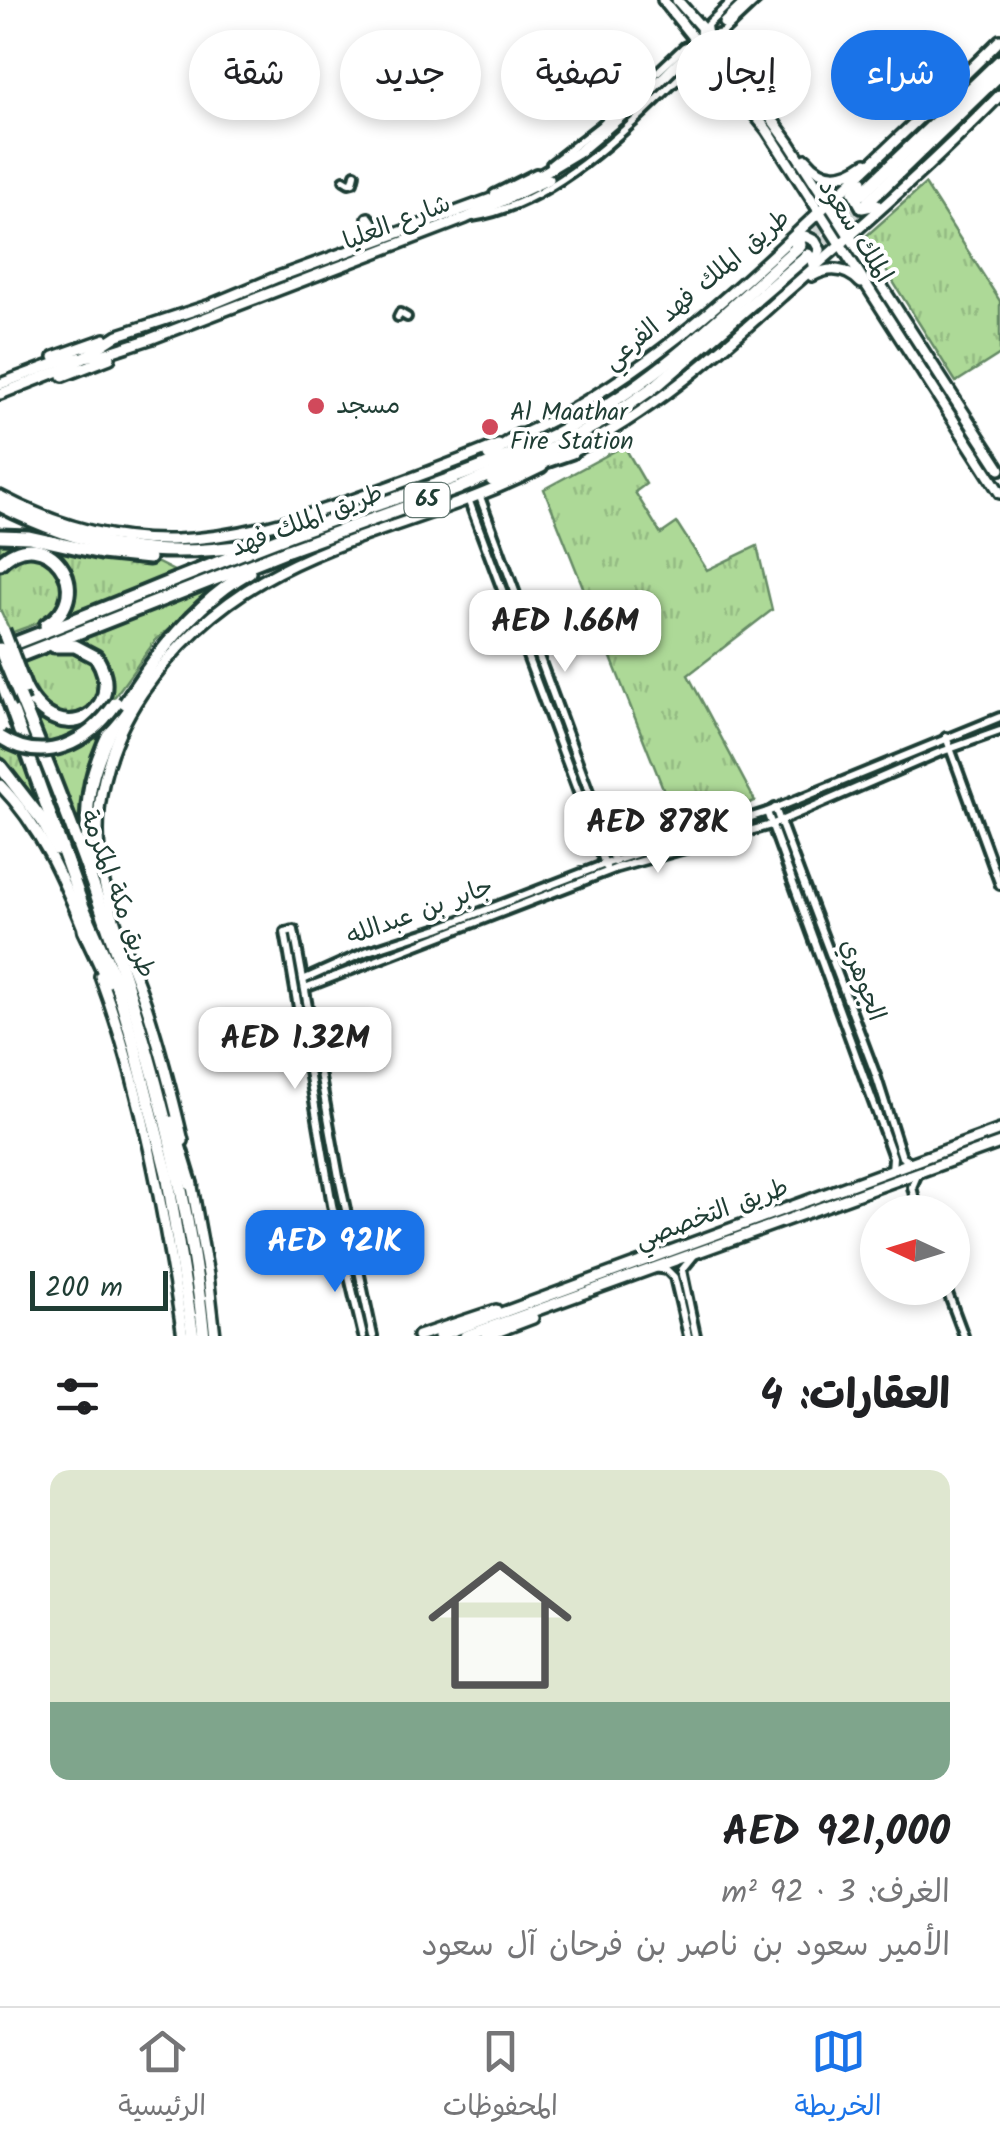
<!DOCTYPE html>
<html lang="ar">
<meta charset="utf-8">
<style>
:root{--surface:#fff;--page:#f2f2f2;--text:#202124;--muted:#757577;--line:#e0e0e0;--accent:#1a73e8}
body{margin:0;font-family:Kalam,"Playpen Sans Arabic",sans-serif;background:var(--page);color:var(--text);direction:rtl;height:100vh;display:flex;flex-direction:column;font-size:38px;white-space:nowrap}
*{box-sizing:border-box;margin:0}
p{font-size:32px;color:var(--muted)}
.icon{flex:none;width:55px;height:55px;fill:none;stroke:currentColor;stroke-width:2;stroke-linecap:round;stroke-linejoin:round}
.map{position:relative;height:1336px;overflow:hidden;direction:ltr}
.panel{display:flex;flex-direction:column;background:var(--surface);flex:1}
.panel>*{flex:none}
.banner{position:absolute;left:30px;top:30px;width:940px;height:90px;direction:rtl;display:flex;gap:20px}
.needle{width:65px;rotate:274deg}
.fabs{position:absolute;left:860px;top:1195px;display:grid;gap:20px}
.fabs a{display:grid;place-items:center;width:110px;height:110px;border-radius:50%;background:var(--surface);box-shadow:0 5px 15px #0003;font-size:50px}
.scale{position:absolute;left:30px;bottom:25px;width:138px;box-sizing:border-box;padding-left:10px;border:5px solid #1f3d34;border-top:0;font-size:28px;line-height:35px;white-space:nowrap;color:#1f3d34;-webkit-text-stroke:8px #fff;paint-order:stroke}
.price{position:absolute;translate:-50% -85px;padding:0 22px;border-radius:20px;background:#fff;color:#222;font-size:32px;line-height:65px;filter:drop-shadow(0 2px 5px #0008)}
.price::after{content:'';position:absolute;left:50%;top:60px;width:30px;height:22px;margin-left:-15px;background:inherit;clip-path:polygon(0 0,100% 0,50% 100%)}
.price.selected{background:var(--accent);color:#fff}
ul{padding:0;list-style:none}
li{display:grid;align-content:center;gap:20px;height:530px;padding:0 50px}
li span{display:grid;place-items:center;height:310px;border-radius:20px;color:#555}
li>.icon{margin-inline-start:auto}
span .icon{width:180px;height:180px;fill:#fffc;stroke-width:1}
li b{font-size:42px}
h2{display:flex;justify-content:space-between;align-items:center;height:120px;padding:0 50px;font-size:42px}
.chip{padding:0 35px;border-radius:45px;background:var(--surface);box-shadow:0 5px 15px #0003;font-size:35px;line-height:90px}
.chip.selected{background:var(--accent);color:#fff}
.menu{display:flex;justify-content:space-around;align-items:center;height:140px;border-top:2px solid var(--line);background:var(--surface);font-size:28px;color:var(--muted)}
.menu a{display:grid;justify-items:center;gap:5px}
.menu .selected{color:var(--accent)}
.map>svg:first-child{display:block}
.grass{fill:url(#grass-tufts);stroke:#668b66;stroke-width:2.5}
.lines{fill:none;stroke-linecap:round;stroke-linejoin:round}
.major-tunnel{stroke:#d2d8d6;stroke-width:9;stroke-dasharray:9 4.5;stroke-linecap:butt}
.highway-tunnel{stroke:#d2d8d6;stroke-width:11;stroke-dasharray:11 5.5;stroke-linecap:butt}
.minor-casing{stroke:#1f3d34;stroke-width:14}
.major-casing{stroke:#1f3d34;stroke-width:16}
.highway-casing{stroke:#1f3d34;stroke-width:19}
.minor{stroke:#fff;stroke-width:6}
.major{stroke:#fff;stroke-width:9}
.highway{stroke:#fff;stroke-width:11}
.highway-bridge-casing{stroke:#1f3d34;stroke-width:19;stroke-linecap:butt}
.highway-bridge{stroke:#fff;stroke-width:11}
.poi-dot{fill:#d1495b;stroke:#fff;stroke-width:4}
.labels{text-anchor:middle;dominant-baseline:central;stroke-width:8;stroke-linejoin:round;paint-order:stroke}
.shield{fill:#fff;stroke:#627771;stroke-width:2.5}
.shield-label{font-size:22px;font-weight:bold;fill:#1f3d34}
.street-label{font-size:25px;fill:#1f3d34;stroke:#fff}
.poi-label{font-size:25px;fill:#1f3d34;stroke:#fff;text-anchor:start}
</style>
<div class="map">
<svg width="1000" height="1336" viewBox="0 0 1000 1336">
<defs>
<pattern id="grass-tufts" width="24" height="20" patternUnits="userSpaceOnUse" patternTransform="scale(2.5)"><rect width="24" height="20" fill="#add997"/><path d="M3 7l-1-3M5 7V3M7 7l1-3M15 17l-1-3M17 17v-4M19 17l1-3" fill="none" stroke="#94bb83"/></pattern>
</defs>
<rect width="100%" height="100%" fill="#fff"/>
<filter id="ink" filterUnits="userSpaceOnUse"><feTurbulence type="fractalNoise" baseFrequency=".01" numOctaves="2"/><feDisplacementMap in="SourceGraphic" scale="20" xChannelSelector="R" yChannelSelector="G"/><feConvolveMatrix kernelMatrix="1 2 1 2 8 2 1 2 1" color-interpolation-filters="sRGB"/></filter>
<g filter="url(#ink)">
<g class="grass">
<polygon points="925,184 1000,301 1000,354 956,382 865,237"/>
<polygon points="624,446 646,484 635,492 661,534 677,523 707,570 757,546 772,610 688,675 755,801 678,826 544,489"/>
<path d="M11,539l108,21 39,3 16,8v4l-114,44c4,-12 12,-27 11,-39 -2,-35 -49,-43 -71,-24v-16z"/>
<path d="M46,554l19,26c-8,40 -18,39 -54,53l-11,-24v-43l9,-9z"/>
<path d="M240,574l-47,33 -38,34 -58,80 -15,15 -35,11 -14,-37 23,14 17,1 37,-38c-1,-27 -12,-40 -38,-50z"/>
<path d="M71,646l23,14c2,7 7,16 7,24 0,38 -47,40 -67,14 -7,-10 -10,-27 -15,-39l34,-12z"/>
<path d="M117,710l-17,39 -15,102 -36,-96c31,-5 50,-20 68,-45z"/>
<polygon points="0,742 24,754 45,818 0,755"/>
</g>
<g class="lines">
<polyline class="major-tunnel" points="688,61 724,23"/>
<g class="highway-tunnel">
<polyline points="803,243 861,194"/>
<polyline points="812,252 868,202"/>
</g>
<g class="minor-casing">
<g id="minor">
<polyline points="708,33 707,25 733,0"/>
<polyline points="709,36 722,33 757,0"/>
<polyline points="551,164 601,125 684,47 691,44 718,48"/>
<polyline points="344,180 349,183 353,182 355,174"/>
<polyline points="494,194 536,173"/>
<path d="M472,217c83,-12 162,-95 219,-151l8,-14 1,-26"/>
<polyline points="398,317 400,313 407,317"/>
<polyline points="479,494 615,862"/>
<polyline points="468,499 606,867"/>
<polyline points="946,737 1000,885"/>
<polyline points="775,808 877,1078 902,1157 911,1162"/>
<polyline points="767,812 893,1157 892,1170"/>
<polyline points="303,980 368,951 439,928 605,864 767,812 1000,717"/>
<polyline points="305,988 617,868 771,825 938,753 1000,731"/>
<polyline points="918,1173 912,1187 918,1212"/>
<polyline points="695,1254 682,1270 696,1336"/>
<polyline points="654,1268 667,1270 674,1277 688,1336"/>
<polyline points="946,1288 964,1336"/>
<polyline points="363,1336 332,1205 285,932 294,930 339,1177 373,1336"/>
</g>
</g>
<g class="major-casing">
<g id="major">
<polyline points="663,0 767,130 1000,493"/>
<polyline points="677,0 723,52 790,144 1000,469"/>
<polyline points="724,23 748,0"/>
<path d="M806,159c18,22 38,20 60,4"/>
<polyline points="862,181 853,192 862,208 877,205"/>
<polyline points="368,218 378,232 389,234"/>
<polyline points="795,244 805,236 815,241 820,250 813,262"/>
<path d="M812,276c18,-10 35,-8 49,7"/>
<polyline points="54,357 105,339"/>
<polyline points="63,376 110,358"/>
<polyline points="0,384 64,360 104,354 150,339 466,218 549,179"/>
<polyline points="0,394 69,367 118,335 210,305 275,278 513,191 580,151 646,95 684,57"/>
<path d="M517,437c108,-48 198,-127 283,-207 67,-63 135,-125 200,-190"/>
<path d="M570,453c82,-40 147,-99 215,-160 73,-64 147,-128 215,-198"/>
<path d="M0,496c128,67 224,49 355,3 48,-17 96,-35 143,-54"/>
<path d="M0,785c41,42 63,94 85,148"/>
<path d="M100,976c43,117 64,237 83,360"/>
<path d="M183,1141c-11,-47 -23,-93 -38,-139 -15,-42 -35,-85 -43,-129 -12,-63 4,-127 40,-180 108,-156 248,-149 400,-226"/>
<polyline points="191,1181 208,1275 215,1336"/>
<polyline points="418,1336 496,1310"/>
<polyline points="439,1336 1000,1130"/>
<polyline points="465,1336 1000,1143"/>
<polyline points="486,1336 533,1318"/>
</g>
</g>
<g class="highway-casing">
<g id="highway">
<polyline points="861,194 1000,61"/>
<polyline points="868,202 1000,74"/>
<polyline points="489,455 519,436"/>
<polyline points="492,480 572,452"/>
<path d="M0,505c84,43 156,55 250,40"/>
<polyline points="0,536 29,537 101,553 149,558"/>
<path d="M0,563c45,-45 100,30 46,62"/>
<path d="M0,649c95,-36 189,-76 284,-112 106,-39 219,-68 317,-128 73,-44 136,-107 199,-164"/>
<polyline points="9,660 288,550 459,488 557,446 611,417 657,385 808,255"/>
<polyline points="0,676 83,907 114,977 134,1044 167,1174 193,1336"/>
<path d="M25,688c35,67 105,21 71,-31l-21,-11h-21"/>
<path d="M23,704c83,202 158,414 181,632"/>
<polyline points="0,766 42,820 57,849"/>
<path d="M89,866c-2,-31 -4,-64 5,-94 21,-70 90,-163 155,-200"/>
<polyline points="84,930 108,981"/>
<polyline points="172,1122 191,1185"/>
</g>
</g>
<use href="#minor" class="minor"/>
<use href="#major" class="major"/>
<use href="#highway" class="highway"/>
<g class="highway-bridge-casing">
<g id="highway-bridge">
<polyline points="3,630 25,688"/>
<polyline points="0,649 23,704"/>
<path d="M0,737c45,29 88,6 116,-34"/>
</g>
</g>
<use href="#highway-bridge" class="highway-bridge"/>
</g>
</g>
<g class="poi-dot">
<circle cx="316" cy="406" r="10"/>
<circle cx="490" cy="427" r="10"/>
</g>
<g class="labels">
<rect class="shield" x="404.5" y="483" width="45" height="34" rx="8"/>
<g class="shield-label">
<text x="427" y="500">65</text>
</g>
<g class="street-label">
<text transform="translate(397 223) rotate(-21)">شارع العليا</text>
<text transform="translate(855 231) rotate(58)">الملك سعود</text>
<text transform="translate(697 290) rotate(-40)">طريق الملك فهد الفرعي</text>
<text transform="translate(307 521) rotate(-21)">طريق الملك فهد</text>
<text transform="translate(117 894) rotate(70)">طريق مكة المكرمة</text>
<text transform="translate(420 912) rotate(-20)">جابر بن عبدالله</text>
<text transform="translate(862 980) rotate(69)">الجوهري</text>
<text transform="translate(712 1214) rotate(-20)">طريق التخصصي</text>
</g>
<g class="poi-label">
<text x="336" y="406">مسجد</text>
<text x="510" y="413">Al Maathar<tspan x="510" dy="29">Fire Station</tspan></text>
</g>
</g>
</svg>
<div class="fabs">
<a><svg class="needle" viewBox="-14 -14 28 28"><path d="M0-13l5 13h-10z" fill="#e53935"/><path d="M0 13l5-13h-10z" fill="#757577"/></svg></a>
</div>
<div class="scale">200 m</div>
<b class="price" style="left:565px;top:675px">AED 1.66M</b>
<b class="price" style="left:658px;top:876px">AED 878K</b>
<b class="price" style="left:295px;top:1092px">AED 1.32M</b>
<b class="price selected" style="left:335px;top:1295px">AED 921K</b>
<div class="banner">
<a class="chip selected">شراء</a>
<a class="chip">إيجار</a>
<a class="chip">تصفية</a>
<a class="chip">جديد</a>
<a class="chip">شقة</a>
</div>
</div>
<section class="panel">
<h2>العقارات: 4<svg class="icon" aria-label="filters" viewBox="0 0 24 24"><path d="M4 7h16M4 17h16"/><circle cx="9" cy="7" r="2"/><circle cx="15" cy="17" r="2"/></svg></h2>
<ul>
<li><span style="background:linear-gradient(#dfe7d0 75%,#7fa58c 0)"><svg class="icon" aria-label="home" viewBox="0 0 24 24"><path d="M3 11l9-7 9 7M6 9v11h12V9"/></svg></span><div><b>AED 921,000</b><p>الغرف: 3 · 92 m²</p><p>الأمير سعود بن ناصر بن فرحان آل سعود</p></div></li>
</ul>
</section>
<nav class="menu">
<a class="selected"><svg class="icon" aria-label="map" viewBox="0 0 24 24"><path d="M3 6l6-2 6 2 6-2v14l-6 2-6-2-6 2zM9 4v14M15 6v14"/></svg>الخريطة</a>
<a><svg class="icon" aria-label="saved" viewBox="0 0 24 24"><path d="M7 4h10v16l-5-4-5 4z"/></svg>المحفوظات</a>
<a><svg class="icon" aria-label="home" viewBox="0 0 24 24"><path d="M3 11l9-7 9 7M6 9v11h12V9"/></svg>الرئيسية</a>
</nav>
